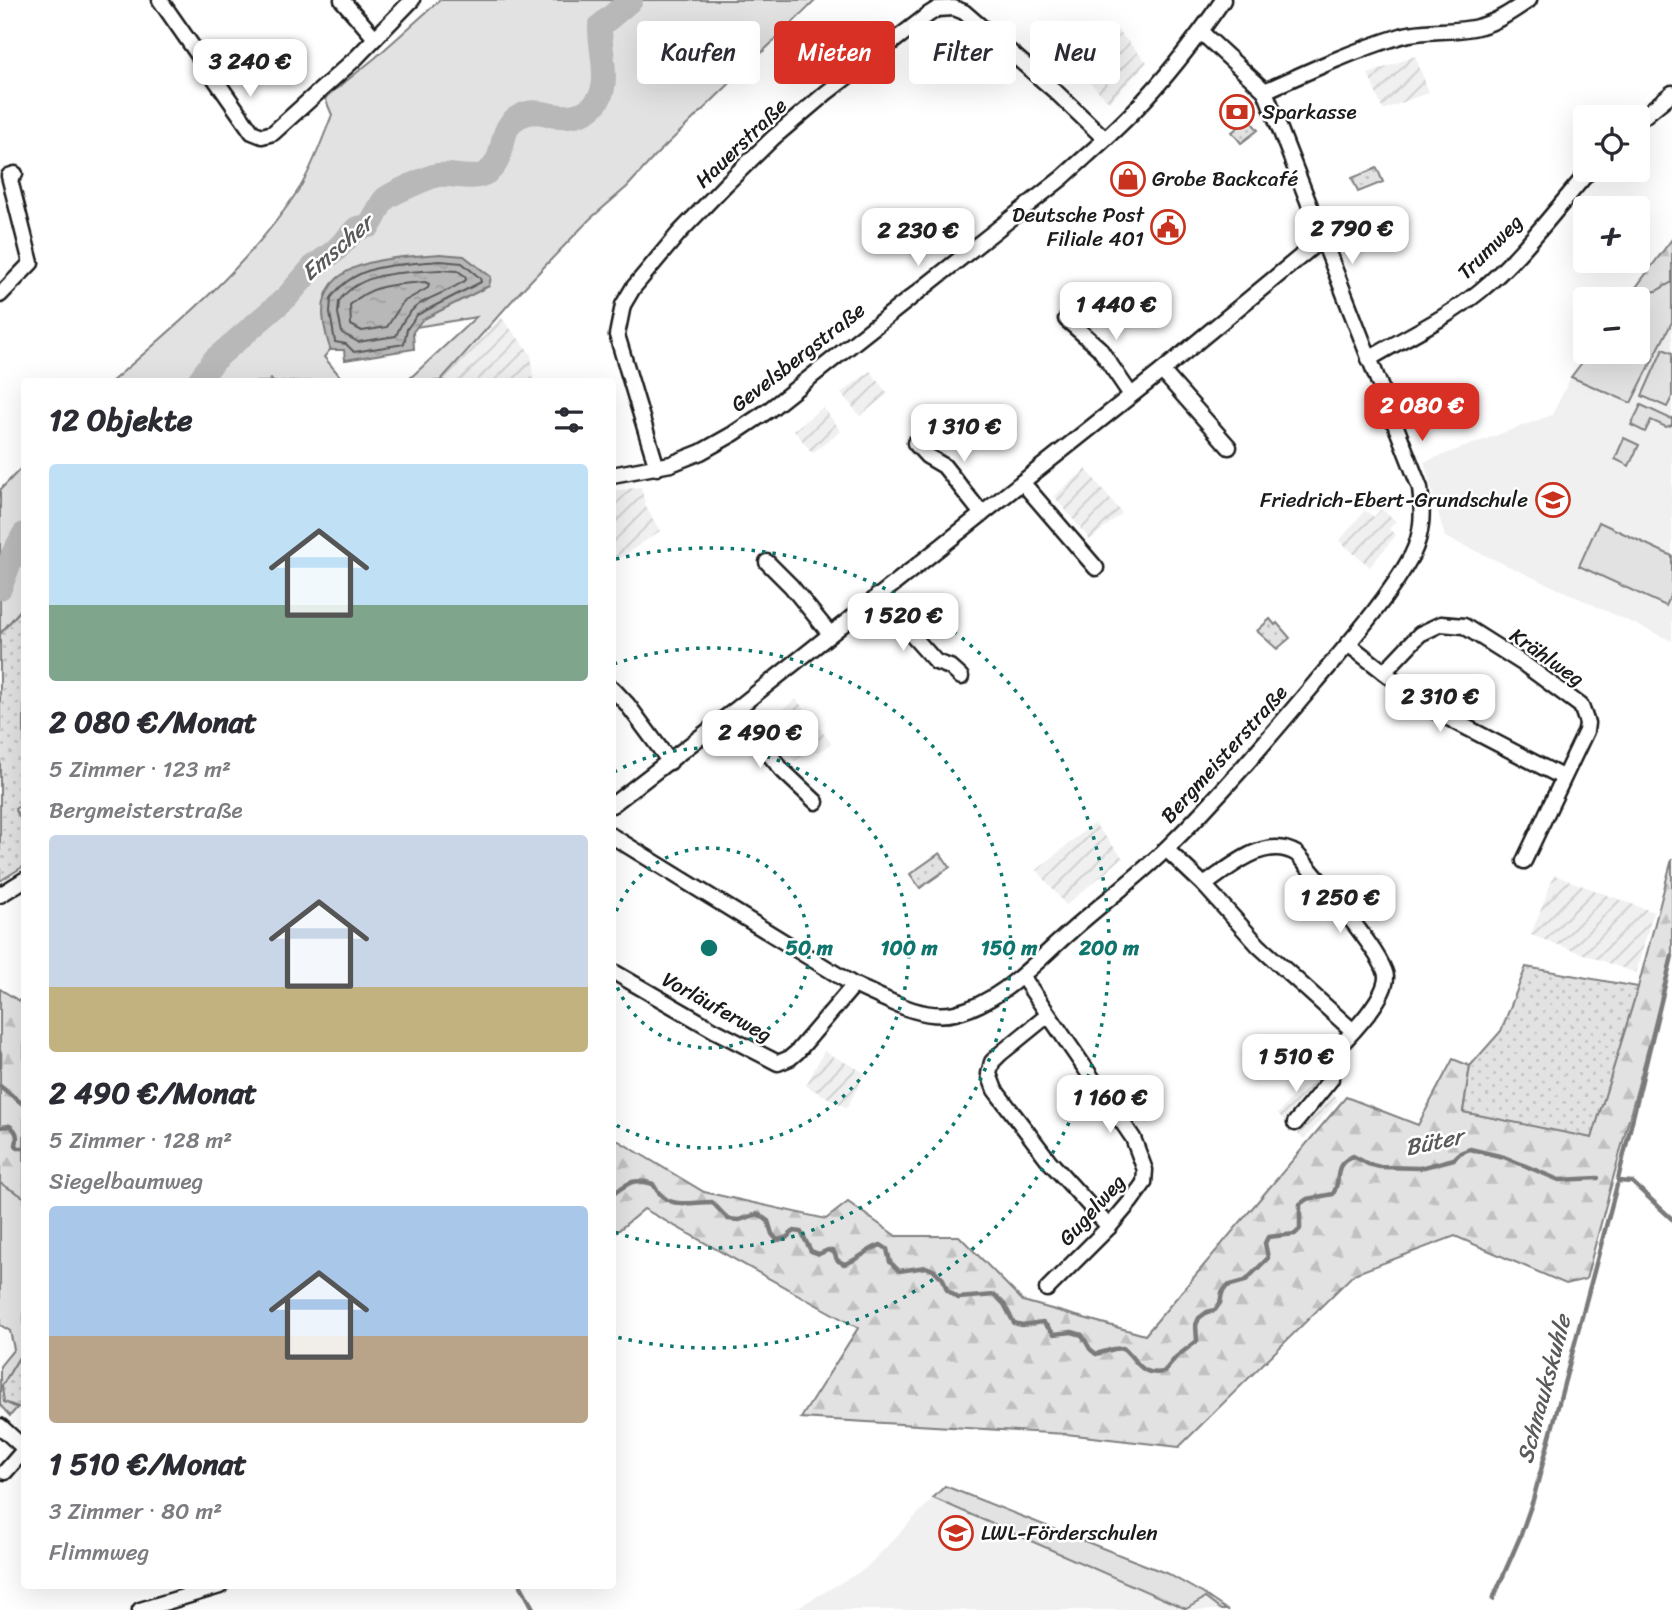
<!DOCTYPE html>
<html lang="de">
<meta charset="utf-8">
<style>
:root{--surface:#fff;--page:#f2f2f3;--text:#2b2b33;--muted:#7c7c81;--accent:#d93025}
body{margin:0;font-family:Sriracha,sans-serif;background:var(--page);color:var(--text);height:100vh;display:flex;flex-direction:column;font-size:26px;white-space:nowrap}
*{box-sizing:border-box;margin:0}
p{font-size:23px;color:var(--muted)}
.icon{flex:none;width:38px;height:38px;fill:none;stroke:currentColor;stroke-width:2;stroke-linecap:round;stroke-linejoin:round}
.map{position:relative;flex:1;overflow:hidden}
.details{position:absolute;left:21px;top:378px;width:595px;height:1211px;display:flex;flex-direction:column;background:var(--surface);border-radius:7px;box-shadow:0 7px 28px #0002}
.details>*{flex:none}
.hud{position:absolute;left:637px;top:21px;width:665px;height:63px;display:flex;gap:14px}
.controls{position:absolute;left:1573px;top:105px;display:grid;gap:14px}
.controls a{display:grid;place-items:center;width:77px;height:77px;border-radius:7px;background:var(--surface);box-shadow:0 7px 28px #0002;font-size:35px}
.price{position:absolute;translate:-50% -60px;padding:0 16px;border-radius:14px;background:#fff;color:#222;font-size:23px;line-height:46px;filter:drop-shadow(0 2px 4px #0008)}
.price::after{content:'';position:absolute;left:50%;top:42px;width:21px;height:16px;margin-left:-10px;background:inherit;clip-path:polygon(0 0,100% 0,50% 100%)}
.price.on{background:var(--accent);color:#fff}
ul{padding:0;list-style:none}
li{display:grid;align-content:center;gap:14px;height:371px;padding:0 28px}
li span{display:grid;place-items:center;height:217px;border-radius:7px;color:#555}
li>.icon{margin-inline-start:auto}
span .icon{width:126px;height:126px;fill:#fffc;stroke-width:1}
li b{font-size:30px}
h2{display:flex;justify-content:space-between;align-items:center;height:84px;padding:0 28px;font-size:30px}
.pill{padding:0 24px;border-radius:7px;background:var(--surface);box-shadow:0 7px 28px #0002;font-size:24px;line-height:63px}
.pill.on{background:var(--accent);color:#fff}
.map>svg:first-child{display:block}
.built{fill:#f0f0f0}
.industrial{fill:url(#industrial-furrows)}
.grass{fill:#e2e2e2;stroke:#7f7f7f;stroke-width:2}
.forest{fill:url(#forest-firs);stroke:#7f7f7f;stroke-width:2}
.park{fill:url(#park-dots);stroke:#7f7f7f;stroke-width:2}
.water{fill:url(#water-ripples);stroke:#7a7a7a;stroke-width:2}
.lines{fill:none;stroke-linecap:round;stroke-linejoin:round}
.shore{stroke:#5a5a5a;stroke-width:2}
.stream{stroke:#7a7a7a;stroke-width:4.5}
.river{stroke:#b8b8b8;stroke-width:24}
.minor-casing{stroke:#1c1c1c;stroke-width:19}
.minor{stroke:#fff;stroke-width:14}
.ring{fill:none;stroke:#0f766e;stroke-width:3.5;stroke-dasharray:3.5 7}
.labels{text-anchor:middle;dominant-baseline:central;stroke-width:5;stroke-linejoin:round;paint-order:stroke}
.poi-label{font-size:21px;fill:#1c1c1c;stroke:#fff;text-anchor:start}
.street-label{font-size:21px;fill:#1c1c1c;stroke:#fff}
.water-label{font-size:23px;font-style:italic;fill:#5a5a5a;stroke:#fff}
.centre{fill:#0f766e;stroke:#fff;stroke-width:3.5}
.ring-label{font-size:21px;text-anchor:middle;font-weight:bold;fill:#0f766e;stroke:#fff;stroke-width:5;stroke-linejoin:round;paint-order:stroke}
</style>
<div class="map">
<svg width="1672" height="1610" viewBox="0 0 1672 1610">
<defs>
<pattern id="industrial-furrows" width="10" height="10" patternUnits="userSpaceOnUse" patternTransform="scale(1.75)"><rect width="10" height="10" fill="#f0f0f0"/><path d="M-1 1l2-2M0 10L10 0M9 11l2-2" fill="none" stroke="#cdcdcd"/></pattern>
<pattern id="forest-firs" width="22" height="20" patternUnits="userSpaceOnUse" patternTransform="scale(1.75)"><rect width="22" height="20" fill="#e2e2e2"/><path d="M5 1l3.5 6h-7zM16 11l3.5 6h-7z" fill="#c1c1c1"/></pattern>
<pattern id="park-dots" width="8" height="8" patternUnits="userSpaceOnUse" patternTransform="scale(1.75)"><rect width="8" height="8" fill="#e2e2e2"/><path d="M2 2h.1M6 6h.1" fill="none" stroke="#c1c1c1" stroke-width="1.8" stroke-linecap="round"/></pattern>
<pattern id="water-ripples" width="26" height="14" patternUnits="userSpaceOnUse" patternTransform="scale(1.75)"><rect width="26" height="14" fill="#b8b8b8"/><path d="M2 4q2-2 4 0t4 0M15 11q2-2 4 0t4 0" fill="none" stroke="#9e9e9e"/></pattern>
</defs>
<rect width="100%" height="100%" fill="#fff"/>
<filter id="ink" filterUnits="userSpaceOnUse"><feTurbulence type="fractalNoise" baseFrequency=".0143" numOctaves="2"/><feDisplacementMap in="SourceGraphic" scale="14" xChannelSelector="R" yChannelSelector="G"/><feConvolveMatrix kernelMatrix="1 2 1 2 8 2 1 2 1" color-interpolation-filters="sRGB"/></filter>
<g filter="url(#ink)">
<g class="built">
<polygon points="1672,322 1672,641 1445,537 1424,462 1552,415 1571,377 1631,403"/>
<polygon points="933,1498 1185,1609 1205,1598 1221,1610 793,1610 865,1569"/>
</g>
<g class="industrial">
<polygon points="1117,30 1147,62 1109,102 1077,69"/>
<polygon points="1415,56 1429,92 1383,110 1368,74"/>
<polygon points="501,317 531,354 533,381 439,382"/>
<polygon points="870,371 888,394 860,416 841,393"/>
<polygon points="823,407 841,431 812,453 794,430"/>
<polygon points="1086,469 1122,513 1090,540 1054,496"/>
<polygon points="641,487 646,507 660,531 613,563 613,491"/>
<polygon points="1381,509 1396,521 1389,529 1396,535 1370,567 1339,541 1365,510 1374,517"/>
<polygon points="796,699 831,743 821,751 805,754 795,761 765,723"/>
<polygon points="1094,823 1123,858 1066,905 1037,870"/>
<polygon points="1554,875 1653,912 1636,973 1531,935"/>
<polygon points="824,1051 865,1073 847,1108 806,1086"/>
<polygon points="1311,1074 1338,1100 1304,1139 1278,1114"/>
</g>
<g class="grass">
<path d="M440,0h376l-161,156 -28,31 -37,32 -72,75 -78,87h-33l69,-64 -138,23 -14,17 20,24 -71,1 -2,-3 -3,3h-157c68,-58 139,-118 188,-193 14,-22 23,-50 33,-74l-7,-17 50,-40z"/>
<polygon points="1672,282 1672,322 1631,403 1571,377 1590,352 1638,352 1638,299 1628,299 1631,294 1656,291"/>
<polygon points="1663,349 1672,353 1672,397 1667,407 1642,396"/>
<polygon points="1641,405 1671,419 1672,417 1672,425 1666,427 1651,420 1645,432 1631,425"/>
<polygon points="1624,438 1639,445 1629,466 1615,459"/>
<polygon points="24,465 24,606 0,634 0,490"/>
<polygon points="1599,522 1672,556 1672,593 1666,606 1579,566"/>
<polygon points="0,1183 24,1197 24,1349 2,1386 5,1402 17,1408 10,1416 0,1405 0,1366 14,1349 10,1331 0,1325"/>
<polygon points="945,1486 1168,1574 1202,1593 1227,1610 1221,1610 1205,1598 1186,1609 933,1498"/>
</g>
<g class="forest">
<polygon points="1672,239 1672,282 1656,291 1631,294"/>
<polygon points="1672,859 1672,959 1586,1279 1566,1284 1455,1236 1354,1274 1179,1447 1066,1434 801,1418 858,1328 644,1209 613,1235 612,1137 704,1192 826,1219 848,1202 896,1236 959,1236 1023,1301 1145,1335 1346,1097 1418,1125 1453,1059 1470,1066 1463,1112 1592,1137 1638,987"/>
<polygon points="0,989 24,1004 24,1197 0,1183"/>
</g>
<g class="park">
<polygon points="1249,119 1258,130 1241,143 1232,132"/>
<polygon points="1377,168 1383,182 1358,192 1352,178"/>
<polygon points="24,606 24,803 15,809 24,825 24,866 0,881 0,634"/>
<polygon points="1270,619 1275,625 1277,623 1290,638 1277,649 1257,631"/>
<polygon points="940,853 950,867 920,888 910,874"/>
<polygon points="1526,967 1638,987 1592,1138 1463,1112 1470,1066 1501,1031"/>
<polygon points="24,1349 24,1409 4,1402 2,1386"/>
</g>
<path class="water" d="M440,254l24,2 27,21 -2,9 -67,34 -9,12 1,17 -69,11 -1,-10h-13c-4,-8 -5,-17 -7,-26 -11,-67 70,-66 116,-70z"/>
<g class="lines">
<g class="shore">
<path d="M440,261l22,2 18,15 1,4 -64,33 -10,14 -3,15 -50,8 -8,-8 -11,-2 -5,-29 1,-15c25,-36 69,-33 109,-37z"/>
<path d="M440,270l18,1 7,5 1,4c-31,21 -55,16 -70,56l-38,6 -16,-9 -4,-20 1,-12c23,-31 66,-28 101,-31z"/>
<path d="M425,282l4,2 -1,4 -25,14 -16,25 -25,4 -11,-6 -1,-20c22,-21 46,-21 75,-23z"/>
</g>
<g class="stream">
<polyline points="0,1053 0,1067"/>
<polyline points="0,1086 24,1105"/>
<path d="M0,1127l10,-1c7,5 8,10 6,19l2,3h6"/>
<polyline points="1618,1179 1672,956"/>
<polyline points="1618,1181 1632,1182 1672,1219"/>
<path d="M612,1195c15,-11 20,-18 41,-11 14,27 34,18 59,18l16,17 11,1 19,-6 10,7 4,13 5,6 9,-2 8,-7 7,1 10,19 8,3 9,-4 6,2 3,8 7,4c14,-3 23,-15 37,-19l6,4 3,13 9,9 27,-4 9,4 8,8 4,11 11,8 37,-3 9,9 10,19 8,2 21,-3 11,12 18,-2 10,3 8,14 6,5 18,-5 9,-1c16,14 17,28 41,24l12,-15 21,-16 -1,-16 3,-7 8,-6 8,-2 5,-7 2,-10 5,-7 18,-5 23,-23 -3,-15 3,-6 27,-3 5,-5v-25l7,-5 26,-5c10,-17 -2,-28 20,-38l15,8 12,3 40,1 34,-9 6,-6 10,-4 34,8 55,23 39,-2"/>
<polyline points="521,1586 534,1610"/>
<polyline points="1493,1599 1520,1537 1533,1500 1617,1185"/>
</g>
<g class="river">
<path d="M198,382l17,-23 72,-62 26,-30 22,-16 22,-23 12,-2c7,-8 9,-20 16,-27 5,-5 46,-23 53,-24 17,-2 38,8 52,-5 17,-14 7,-43 30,-54 16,-8 25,-1 41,0 8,1 14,-1 21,-3 36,-15 17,-58 18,-87l31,-26"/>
<polyline points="0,588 13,554 24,534"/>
</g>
<g class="minor-casing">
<g id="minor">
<polyline points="160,0 252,132 262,136 273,133 356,58 412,0"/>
<polyline points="342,0 375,38"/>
<path d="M1265,91c44,-20 90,-41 136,-55 26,-8 54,-2 80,-10 18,-5 33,-16 48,-26"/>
<polyline points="1638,121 1672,93"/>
<polyline points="0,295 31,263 9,176 15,174"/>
<polyline points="1066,319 1099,348 1131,395"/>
<path d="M1369,359c37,-22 78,-41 111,-68 40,-33 76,-82 110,-121"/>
<polyline points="1162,371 1229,447"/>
<polyline points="915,443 927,456 944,466 982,514"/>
<polyline points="657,468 617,335 623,305 633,288 679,233 726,184 773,138 826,93 929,14 937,9 954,8 964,12 1055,91 1105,139"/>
<path d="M612,475l59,-11 30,-12 32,-18 36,-24 293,-232c24,-22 49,-43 72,-67 33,-34 62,-72 89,-111"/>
<polyline points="1022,482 1096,568"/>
<polyline points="767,562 791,586 830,634"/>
<polyline points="877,596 936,662 950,667 961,677"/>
<polyline points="1348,644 1433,710 1562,777"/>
<polyline points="1384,672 1420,634 1441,624 1464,626 1524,664 1581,706 1587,723 1586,731 1524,861"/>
<polyline points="612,688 627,704 670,762"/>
<polyline points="734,711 782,770 816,802"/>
<polyline points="612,805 734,711 1162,371 1323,238"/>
<path d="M612,836l242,149c30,13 68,36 101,28 47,-11 80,-51 116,-82 31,-28 66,-53 96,-83 53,-52 101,-109 149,-166 32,-38 72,-83 96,-127 11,-22 11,-44 8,-67l-155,-397 -64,-59"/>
<polyline points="1166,849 1204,885 1259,946 1353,1031"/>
<path d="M1204,885c26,-17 61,-51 93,-31 16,19 89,103 89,123 0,23 -41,63 -56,79l1,23 -36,44"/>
<polyline points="0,895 24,880"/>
<polyline points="612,971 714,1030 778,1063 790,1058 797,1052 854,985"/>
<polyline points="1022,976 1133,1138 1145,1170 1144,1183 1131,1201 1109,1227 1047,1289"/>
<polyline points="1048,1015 1000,1054 992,1062 989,1074 995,1090 1050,1162 1109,1227"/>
<polyline points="0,1426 24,1448"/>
<polyline points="5,1472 24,1450"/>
<polyline points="140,1610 220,1586"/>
</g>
</g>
<use href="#minor" class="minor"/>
</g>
</g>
<g class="ring">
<path d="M613 921A100 100 0 1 1 613 975"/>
<path d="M614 772A200 200 0 1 1 614 1124"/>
<path d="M614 664A300 300 0 1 1 614 1232"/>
<path d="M616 559A400 400 0 1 1 616 1337"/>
</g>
<defs>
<g id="bank-ring" transform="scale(1.75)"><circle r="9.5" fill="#fff" stroke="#c8321e" stroke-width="1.5"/><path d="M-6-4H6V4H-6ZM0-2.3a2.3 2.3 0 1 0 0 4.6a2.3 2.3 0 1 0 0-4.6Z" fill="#c8321e"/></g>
<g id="shop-ring" transform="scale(1.75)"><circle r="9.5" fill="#fff" stroke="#c8321e" stroke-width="1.5"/><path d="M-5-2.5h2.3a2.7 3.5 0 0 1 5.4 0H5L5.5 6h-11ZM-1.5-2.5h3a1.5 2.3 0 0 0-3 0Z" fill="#c8321e"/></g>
<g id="civic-ring" transform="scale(1.75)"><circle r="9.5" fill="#fff" stroke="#c8321e" stroke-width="1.5"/><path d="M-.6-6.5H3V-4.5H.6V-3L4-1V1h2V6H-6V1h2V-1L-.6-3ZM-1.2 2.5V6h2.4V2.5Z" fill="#c8321e"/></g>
<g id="school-ring" transform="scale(1.75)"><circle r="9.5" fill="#fff" stroke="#c8321e" stroke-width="1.5"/><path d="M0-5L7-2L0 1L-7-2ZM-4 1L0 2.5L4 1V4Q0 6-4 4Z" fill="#c8321e"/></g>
</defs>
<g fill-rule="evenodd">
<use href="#bank-ring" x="1237" y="112"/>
<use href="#shop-ring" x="1128" y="179"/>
<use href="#civic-ring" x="1168" y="227"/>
<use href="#school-ring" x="1553" y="500"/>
<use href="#school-ring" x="956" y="1533"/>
</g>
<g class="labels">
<g class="poi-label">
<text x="1262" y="112">Sparkasse</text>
<text x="1152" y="179">Grobe Backcafé</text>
<text x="1144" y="215" text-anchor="end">Deutsche Post<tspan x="1144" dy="24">Filiale 401</tspan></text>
<text x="1528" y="500" text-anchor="end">Friedrich-Ebert-Grundschule</text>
<text x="981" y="1533">LWL-Förderschulen</text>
</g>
<g class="street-label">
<text transform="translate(741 143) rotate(-44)">Hauerstraße</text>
<text transform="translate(1490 247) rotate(-45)">Trumweg</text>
<text transform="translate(798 357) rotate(-38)">Gevelsbergstraße</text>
<text transform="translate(1547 657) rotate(35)">Krählweg</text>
<text transform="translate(1224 754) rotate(-48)">Bergmeisterstraße</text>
<text transform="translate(717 1007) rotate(29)">Vorläuferweg</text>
<text transform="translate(1092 1210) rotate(-48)">Gugelweg</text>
</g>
<g class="water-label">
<text transform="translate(337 248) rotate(-41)">Emscher</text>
<text transform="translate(1434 1142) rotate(-12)">Büter</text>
<text transform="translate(1544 1389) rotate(-75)">Schnaukskuhle</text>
</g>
</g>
<circle cx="709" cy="948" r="10" class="centre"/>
<g class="ring-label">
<text x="809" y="955">50 m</text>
<text x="909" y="955">100 m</text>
<text x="1009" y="955">150 m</text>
<text x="1109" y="955">200 m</text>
</g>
</svg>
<div class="controls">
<a><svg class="icon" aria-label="locate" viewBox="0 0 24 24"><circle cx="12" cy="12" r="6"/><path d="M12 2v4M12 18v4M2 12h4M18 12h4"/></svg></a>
<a>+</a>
<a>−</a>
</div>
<b class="price" style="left:250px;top:99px">3 240 €</b>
<b class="price" style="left:1352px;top:266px">2 790 €</b>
<b class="price" style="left:918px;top:268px">2 230 €</b>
<b class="price" style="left:1116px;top:342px">1 440 €</b>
<b class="price on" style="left:1422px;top:443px">2 080 €</b>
<b class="price" style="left:964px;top:464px">1 310 €</b>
<b class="price" style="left:903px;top:653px">1 520 €</b>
<b class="price" style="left:1440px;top:734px">2 310 €</b>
<b class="price" style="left:760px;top:770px">2 490 €</b>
<b class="price" style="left:1340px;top:935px">1 250 €</b>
<b class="price" style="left:1296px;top:1094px">1 510 €</b>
<b class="price" style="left:1110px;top:1135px">1 160 €</b>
<div class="hud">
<a class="pill">Kaufen</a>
<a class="pill on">Mieten</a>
<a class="pill">Filter</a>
<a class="pill">Neu</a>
</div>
<section class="details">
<h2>12 Objekte<svg class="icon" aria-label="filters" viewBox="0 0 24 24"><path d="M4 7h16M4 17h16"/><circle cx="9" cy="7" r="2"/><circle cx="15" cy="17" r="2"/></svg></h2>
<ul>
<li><span style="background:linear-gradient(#bfe0f5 65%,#7fa58c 0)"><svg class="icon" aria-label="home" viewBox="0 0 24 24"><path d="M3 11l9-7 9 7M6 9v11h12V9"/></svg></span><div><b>2 080 €/Monat</b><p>5 Zimmer · 123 m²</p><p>Bergmeisterstraße</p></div></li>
<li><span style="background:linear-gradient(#c9d6e8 70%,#c2b280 0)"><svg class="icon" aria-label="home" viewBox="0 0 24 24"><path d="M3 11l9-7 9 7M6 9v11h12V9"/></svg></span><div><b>2 490 €/Monat</b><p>5 Zimmer · 128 m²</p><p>Siegelbaumweg</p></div></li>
<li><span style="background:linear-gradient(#a9c7e8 60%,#b9a48a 0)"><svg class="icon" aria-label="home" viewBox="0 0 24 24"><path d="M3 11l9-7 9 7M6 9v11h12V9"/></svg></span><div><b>1 510 €/Monat</b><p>3 Zimmer · 80 m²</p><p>Flimmweg</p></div></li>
</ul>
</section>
</div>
